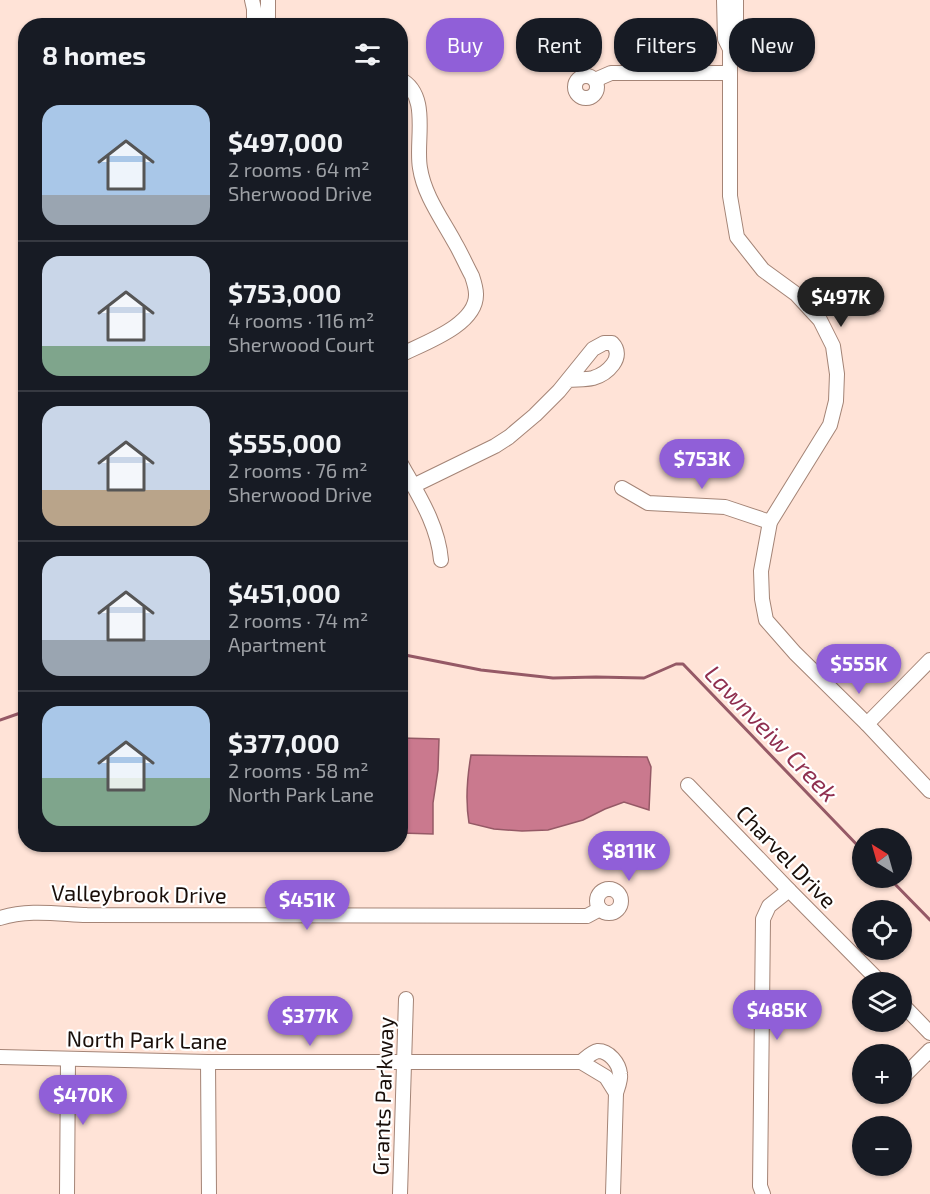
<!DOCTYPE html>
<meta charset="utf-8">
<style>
:root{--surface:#171b24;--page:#242831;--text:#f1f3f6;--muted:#9ea1a6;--line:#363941;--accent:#905fd8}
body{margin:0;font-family:"Exo 2",sans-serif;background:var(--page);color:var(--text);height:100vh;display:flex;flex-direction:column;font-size:22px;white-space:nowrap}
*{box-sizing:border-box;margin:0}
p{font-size:20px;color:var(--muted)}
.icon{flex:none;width:33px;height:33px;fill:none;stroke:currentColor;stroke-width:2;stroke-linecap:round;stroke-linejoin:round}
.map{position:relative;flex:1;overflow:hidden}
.side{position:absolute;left:18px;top:18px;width:390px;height:834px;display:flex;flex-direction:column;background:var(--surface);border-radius:24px;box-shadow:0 2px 4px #0004}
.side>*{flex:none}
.top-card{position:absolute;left:426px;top:18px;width:414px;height:54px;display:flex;gap:12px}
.needle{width:39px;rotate:323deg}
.controls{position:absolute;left:852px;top:828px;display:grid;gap:12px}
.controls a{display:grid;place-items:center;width:60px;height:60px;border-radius:50%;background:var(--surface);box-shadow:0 2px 4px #0004;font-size:30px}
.price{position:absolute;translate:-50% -51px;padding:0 14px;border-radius:21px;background:var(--accent);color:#fff;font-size:20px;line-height:39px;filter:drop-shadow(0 2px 3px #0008)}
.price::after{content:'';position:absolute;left:50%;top:36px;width:18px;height:14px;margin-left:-9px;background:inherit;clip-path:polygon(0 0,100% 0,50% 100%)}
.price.on{background:#222;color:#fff}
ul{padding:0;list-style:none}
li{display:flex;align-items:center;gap:18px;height:150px;padding:0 24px}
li+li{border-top:2px solid var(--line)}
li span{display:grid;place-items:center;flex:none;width:168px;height:120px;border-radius:18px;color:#555}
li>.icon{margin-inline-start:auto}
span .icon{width:72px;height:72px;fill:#fffc;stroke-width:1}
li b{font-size:26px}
h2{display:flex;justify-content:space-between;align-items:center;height:72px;padding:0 24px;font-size:26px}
.chip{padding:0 21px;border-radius:24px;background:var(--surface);box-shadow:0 2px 4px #0004;font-size:21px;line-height:54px}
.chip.on{background:var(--accent);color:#fff}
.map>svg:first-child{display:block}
.water{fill:#ca798e;stroke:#955966;stroke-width:1.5}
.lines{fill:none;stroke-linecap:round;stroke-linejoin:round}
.stream{stroke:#955966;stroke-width:3}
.minor-casing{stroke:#a48476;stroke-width:16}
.minor{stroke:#fff;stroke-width:14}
.wall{fill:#c0a09d}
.building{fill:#dfbab6;stroke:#9c827f;stroke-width:1.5}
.labels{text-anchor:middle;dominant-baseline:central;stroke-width:4.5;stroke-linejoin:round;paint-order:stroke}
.street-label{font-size:22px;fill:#190e09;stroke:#fff}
.water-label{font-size:24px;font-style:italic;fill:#8f2f4f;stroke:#fff}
</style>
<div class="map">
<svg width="930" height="1194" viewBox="0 0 930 1194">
<rect width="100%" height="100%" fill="#ffe3d7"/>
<g class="water">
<polygon points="401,738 439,739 438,770 433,803 433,834 401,833"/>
<path d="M471,755l176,2 4,10 -2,43 -25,-8 -19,7 -22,11 -35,10 -26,1 -28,-2 -25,-6c-4,-24 -2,-45 2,-68z"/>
</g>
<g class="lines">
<g class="stream">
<polyline points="400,654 481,670 553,678 596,677 644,678 676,664 683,664 862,850"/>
<polyline points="0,720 26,711"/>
<polyline points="889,878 930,920"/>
</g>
<g class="minor-casing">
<g id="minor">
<polyline points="252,0 254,9 254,26"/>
<polyline points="724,0 725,39 731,51"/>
<polyline points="736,0 736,39 730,52 730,196 737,237 763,270 796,294 820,320 833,346 837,374 836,401 830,425 770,522 761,571 762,599 766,620 795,653 867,724 930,791"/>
<polyline points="268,26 268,0"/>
<circle cx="586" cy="87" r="11"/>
<path d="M400,79c31,16 15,62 20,89 4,27 22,51 35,75 6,10 11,22 17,33 2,6 4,12 4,18 1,31 -52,49 -76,61"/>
<polyline points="595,80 611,73 730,73"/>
<path d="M400,462c17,31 38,62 41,98"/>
<path d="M413,486l82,-40 14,-9 26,-22 24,-24 34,-42 11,-6h8c14,14 -5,31 -19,35 -8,2 -17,1 -25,2"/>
<polyline points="622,488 648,503 725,507 770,522"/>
<polyline points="867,724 930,660"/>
<polyline points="688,785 789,890 880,982"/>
<circle cx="609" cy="901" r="12"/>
<path d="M0,918c28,-9 58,-4 87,-3l500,1 13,-7"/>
<polyline points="902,1004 930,1033"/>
<polyline points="0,1057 208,1062 581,1062 606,1077 616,1093 613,1194"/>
<polyline points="208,1062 209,1194"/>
<path d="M581,1062c5,-4 11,-10 17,-11 11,0 21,12 22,23 1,6 -2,13 -4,19"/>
<polyline points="902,1078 930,1050"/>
<polyline points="67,1194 68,1059"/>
<polyline points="400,1194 406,999"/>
<polyline points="763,1194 760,1186 763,919 769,906 789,890"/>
</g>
</g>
<use href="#minor" class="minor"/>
</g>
<polygon class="wall" points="876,302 881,311 873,315 870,311"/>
<polygon class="building" points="876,302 879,307 870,311 868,306"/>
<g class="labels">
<g class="street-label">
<text transform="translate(787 856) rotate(46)">Charvel Drive</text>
<text transform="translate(139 893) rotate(1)">Valleybrook Drive</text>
<text transform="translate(147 1039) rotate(1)">North Park Lane</text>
<text transform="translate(382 1096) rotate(-88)">Grants Parkway</text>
</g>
<g class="water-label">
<text transform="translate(772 733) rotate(46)">Lawnveiw Creek</text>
</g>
</g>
</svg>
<div class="controls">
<a><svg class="needle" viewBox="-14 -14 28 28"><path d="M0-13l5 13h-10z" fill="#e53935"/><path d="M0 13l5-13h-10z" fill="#9ea1a6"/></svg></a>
<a><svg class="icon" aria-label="locate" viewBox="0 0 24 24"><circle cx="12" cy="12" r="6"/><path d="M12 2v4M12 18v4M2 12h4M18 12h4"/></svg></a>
<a><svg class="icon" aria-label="layers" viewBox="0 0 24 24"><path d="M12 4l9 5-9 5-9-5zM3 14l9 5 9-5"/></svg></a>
<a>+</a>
<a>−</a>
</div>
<b class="price on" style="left:841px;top:328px">$497K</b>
<b class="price" style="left:702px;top:490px">$753K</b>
<b class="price" style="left:859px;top:695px">$555K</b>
<b class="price" style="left:629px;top:882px">$811K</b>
<b class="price" style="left:307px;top:931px">$451K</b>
<b class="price" style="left:777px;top:1041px">$485K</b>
<b class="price" style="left:310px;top:1047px">$377K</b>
<b class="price" style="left:83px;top:1126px">$470K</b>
<div class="top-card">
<a class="chip on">Buy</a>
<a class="chip">Rent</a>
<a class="chip">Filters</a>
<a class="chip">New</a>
</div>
<section class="side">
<h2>8 homes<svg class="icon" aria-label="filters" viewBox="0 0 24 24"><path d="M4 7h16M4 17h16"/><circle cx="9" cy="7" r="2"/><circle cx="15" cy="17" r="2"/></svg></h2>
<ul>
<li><span style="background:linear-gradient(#a9c7e8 75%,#9aa5b1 0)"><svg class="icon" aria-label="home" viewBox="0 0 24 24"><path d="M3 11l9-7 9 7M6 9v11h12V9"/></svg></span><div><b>$497,000</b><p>2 rooms · 64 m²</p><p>Sherwood Drive</p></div></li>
<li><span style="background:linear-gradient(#c9d6e8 75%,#7fa58c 0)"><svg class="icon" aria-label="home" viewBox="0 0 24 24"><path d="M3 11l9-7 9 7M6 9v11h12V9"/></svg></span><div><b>$753,000</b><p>4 rooms · 116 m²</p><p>Sherwood Court</p></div></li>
<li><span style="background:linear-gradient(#c9d6e8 70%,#b9a48a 0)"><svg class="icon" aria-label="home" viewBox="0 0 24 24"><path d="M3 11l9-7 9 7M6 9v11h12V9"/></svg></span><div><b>$555,000</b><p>2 rooms · 76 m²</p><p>Sherwood Drive</p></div></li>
<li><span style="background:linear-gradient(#c9d6e8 70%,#9aa5b1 0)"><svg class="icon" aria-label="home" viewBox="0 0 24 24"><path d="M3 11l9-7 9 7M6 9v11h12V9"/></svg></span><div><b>$451,000</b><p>2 rooms · 74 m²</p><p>Apartment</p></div></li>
<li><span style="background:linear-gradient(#a9c7e8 60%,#7fa58c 0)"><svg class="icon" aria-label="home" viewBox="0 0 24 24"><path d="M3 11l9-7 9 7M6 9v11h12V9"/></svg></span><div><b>$377,000</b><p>2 rooms · 58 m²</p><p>North Park Lane</p></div></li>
</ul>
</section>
</div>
